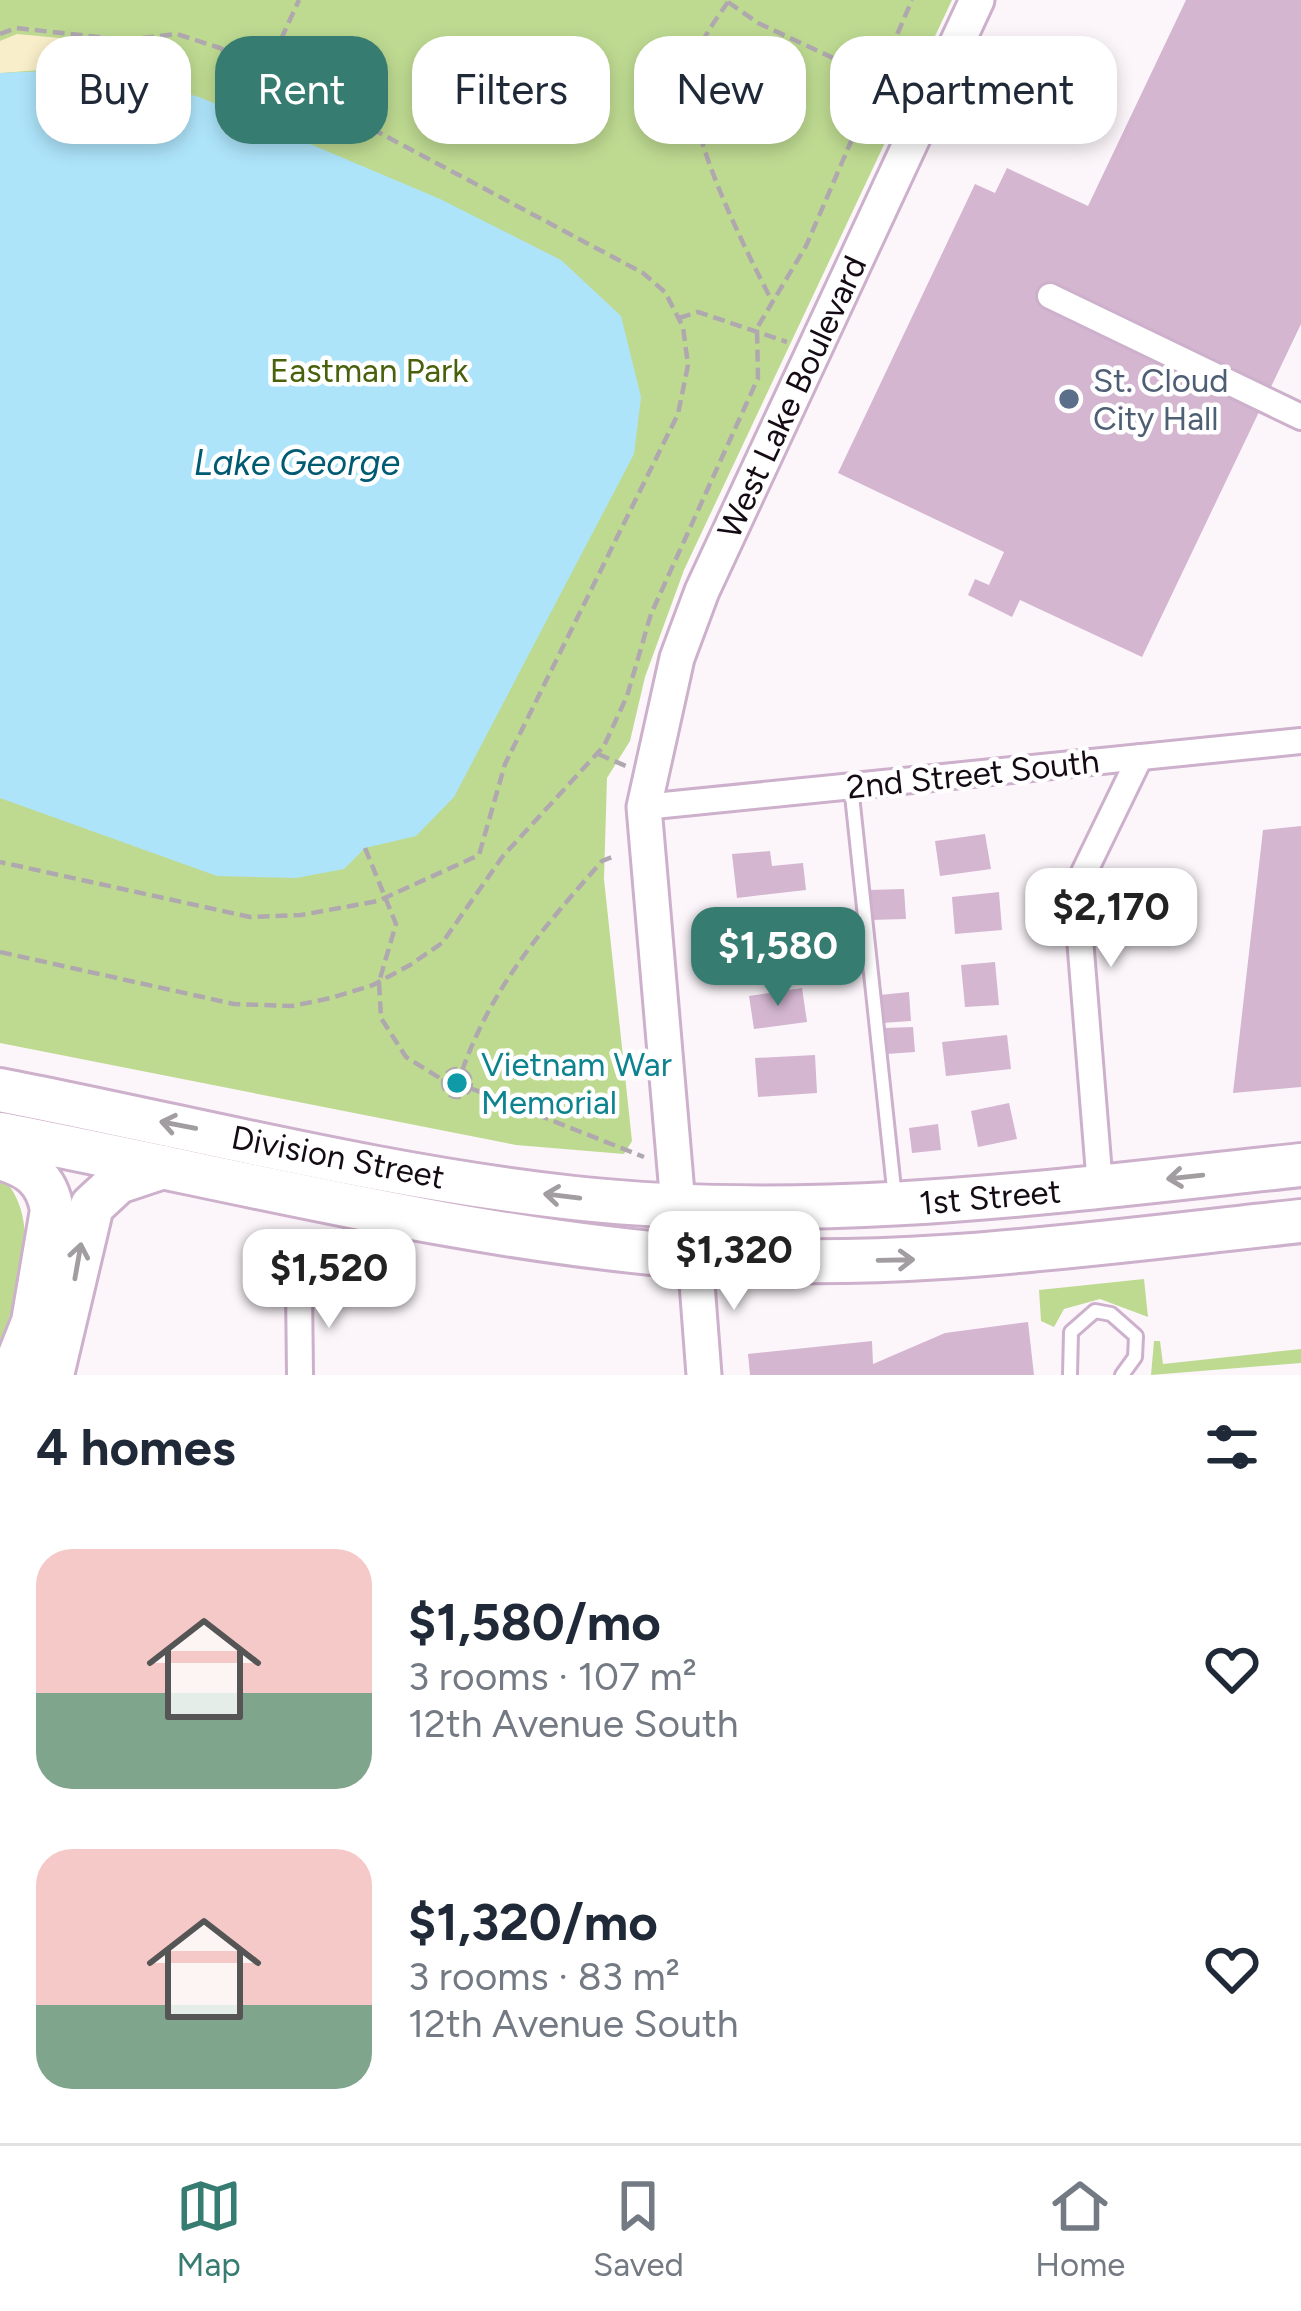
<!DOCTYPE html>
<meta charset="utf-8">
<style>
:root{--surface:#fff;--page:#f6f6f7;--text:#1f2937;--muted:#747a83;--line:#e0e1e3;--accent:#367c71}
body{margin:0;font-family:Figtree,sans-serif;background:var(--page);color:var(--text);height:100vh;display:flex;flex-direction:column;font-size:45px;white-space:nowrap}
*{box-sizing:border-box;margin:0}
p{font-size:39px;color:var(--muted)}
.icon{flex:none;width:66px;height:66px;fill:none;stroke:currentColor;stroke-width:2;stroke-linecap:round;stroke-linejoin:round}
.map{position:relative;height:1375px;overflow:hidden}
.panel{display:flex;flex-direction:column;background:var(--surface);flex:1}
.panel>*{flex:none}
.hud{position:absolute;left:36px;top:36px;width:1230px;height:108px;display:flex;gap:24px}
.price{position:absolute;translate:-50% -102px;padding:0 27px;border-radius:24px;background:#fff;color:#222;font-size:39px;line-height:78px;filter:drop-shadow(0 3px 6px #0008)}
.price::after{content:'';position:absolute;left:50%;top:72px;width:36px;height:27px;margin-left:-18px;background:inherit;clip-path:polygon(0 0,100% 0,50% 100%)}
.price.current{background:var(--accent);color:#fff}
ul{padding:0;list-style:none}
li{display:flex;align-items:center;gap:36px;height:300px;padding:0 36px}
li span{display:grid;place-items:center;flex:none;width:336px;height:240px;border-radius:36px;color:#555}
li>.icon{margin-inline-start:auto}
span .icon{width:144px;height:144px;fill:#fffc;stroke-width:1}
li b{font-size:51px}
h2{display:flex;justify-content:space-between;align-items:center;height:144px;padding:0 36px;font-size:51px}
.tag{padding:0 42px;border-radius:36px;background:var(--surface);box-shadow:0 6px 18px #0003;font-size:42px;line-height:108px}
.tag.current{background:var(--accent);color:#fff}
.dock{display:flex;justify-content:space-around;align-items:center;height:168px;border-top:3px solid var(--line);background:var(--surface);font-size:33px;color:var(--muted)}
.dock a{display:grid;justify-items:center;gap:6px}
.dock .current{color:var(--accent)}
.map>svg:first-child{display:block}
.green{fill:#beda91}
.sand{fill:#f8eec9}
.water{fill:#ade4fa}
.building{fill:#d4b6d1}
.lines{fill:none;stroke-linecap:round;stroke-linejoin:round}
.lane-casing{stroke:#cdb0cb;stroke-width:18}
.street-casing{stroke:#cdb0cb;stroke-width:30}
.secondary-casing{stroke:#cdb0cb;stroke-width:39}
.highway-casing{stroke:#cdb0cb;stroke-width:48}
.path{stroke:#b0a8af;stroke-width:4.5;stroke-dasharray:12 6;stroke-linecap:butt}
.lane{stroke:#fff;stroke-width:12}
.street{stroke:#fff;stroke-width:24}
.secondary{stroke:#fff;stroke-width:33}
.highway{stroke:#fff;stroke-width:42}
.oneway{stroke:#a19da1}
.service-dot{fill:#5c6f8a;stroke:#fff;stroke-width:4.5}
.culture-dot{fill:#0f9aa8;stroke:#fff;stroke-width:4.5}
.labels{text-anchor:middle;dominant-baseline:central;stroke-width:9;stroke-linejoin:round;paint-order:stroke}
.park-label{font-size:33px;fill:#49610c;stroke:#fff}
.service-label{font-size:33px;fill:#4e5e75;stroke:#fff;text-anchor:start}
.street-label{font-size:33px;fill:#150b14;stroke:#fff}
.culture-label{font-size:33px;fill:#0d838f;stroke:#fff;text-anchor:start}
.water-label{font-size:36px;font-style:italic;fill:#005a72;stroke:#fff}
</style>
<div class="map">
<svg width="1301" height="1375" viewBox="0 0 1301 1375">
<rect width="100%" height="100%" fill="#fcf6fb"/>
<g class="green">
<polygon points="0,0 952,0 684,570 645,677 630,741 607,778 604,879 632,1141 624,1154 516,1145 0,1043"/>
<path d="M0,1175c45,44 19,115 0,169z"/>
<polygon points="1144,1279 1148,1317 1100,1299 1064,1309 1054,1327 1041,1321 1039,1290"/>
<polygon points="1154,1341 1160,1341 1163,1364 1301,1349 1301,1363 1151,1375"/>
</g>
<polygon class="sand" points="17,34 103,42 94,66 0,73 0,41"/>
<polygon class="water" points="96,69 199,97 440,199 561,260 621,316 641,397 634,454 454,797 416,836 365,848 344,869 296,878 217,876 0,798 0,73"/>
<g class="building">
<polygon points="1186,0 1301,0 1301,324 1142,657 1020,600 1012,617 968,595 975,579 989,585 1004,552 838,473 975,184 995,193 1007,168 1088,206"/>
<polygon points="1301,826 1301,1087 1233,1093 1263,830"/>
<polygon points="985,834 991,869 940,876 935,841"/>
<polygon points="770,851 772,866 803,863 806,890 737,898 732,854"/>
<polygon points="904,889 906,919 870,920 868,890"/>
<polygon points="999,892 1002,930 955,934 952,897"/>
<polygon points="785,912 788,954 745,957 741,916"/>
<polygon points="995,962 999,1005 965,1007 961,965"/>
<polygon points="802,988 807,1022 754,1029 749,996"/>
<polygon points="909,992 911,1021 882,1023 880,995"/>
<polygon points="913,1027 915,1052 886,1054 884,1028"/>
<polygon points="1007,1035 1011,1069 946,1076 942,1042"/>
<polygon points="815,1055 817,1093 758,1097 755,1058"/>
<polygon points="1009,1103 1017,1139 978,1147 971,1111"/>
<polygon points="938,1124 941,1150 912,1153 909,1128"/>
<polygon points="1028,1322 1034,1375 750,1375 748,1354 872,1341 873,1364 945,1333"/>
</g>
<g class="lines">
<g class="lane-casing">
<g id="lane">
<polyline points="851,786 895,1198"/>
<polyline points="1070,1375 1071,1332 1095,1311 1111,1314 1136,1336 1135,1357 1122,1375"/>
</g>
</g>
<g class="street-casing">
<g id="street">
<polyline points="1050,296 1301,417"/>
<polyline points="644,807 1301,741"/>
<polyline points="1100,1186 1076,889 1140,757"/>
<polyline points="299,1287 300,1375"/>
</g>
</g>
<g class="secondary-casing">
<g id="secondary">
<polyline points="678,1205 644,807 677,658 702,591 977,0"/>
<polyline points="695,1257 704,1375"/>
</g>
</g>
<g class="highway-casing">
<g id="highway">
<path d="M0,1090c190,37 381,87 574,108 243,26 485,-7 727,-33"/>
<path d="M0,1134c230,44 462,105 696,123 202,16 404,-15 605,-36"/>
<path d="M0,1158c29,8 47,21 52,52l-19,112 -21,53"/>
<polyline points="52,1375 92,1206 118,1182 163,1167"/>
</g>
</g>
<g class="path">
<path d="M728,2c-14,20 -31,43 -36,67 -11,54 54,182 80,232"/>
<polyline points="728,2 758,23 904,91"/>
<polyline points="0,34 16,28 125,40 177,34 220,48 643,273 665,292 683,327 688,365 678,414 505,764 479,855 378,901 301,915 250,917 0,862"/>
<polyline points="266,72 299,0"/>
<polyline points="266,72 331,46"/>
<polyline points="679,318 698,312 787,342"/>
<polyline points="598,754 626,766"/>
<polyline points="365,848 396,924 379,982 381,1018 406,1057 443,1080"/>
<polyline points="0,952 234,1004 292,1006 331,998 373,985 410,965 442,943 503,856 604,746 627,696 651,614 758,378 757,328 806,246 912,0"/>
<circle cx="457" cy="1083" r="14"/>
<path d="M462,1071c30,-85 82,-144 140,-210l10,-4"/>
<polyline points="470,1088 644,1157"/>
</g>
<use href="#lane" class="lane"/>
<use href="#street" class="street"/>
<use href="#secondary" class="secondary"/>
<use href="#highway" class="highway"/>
</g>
<defs><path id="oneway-shaft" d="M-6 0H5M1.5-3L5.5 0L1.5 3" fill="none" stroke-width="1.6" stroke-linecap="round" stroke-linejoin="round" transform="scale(3)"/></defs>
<g class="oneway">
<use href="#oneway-shaft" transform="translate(178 1125) rotate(-169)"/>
<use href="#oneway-shaft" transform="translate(1185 1177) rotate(174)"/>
<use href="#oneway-shaft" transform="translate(562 1196) rotate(-173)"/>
<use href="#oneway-shaft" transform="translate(896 1260) rotate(-1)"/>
<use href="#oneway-shaft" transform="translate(78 1261) rotate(-80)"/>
</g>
<circle class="service-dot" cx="1069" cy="399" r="12"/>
<circle class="culture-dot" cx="457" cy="1083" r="12"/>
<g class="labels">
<g class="park-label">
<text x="369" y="370">Eastman Park</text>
</g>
<g class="service-label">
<text x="1093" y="380">St. Cloud<tspan x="1093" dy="38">City Hall</tspan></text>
</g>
<g class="street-label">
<text transform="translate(792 397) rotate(-65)">West Lake Boulevard</text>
<text transform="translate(973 774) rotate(-6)">2nd Street South</text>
<text transform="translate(338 1157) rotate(11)">Division Street</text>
<text transform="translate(990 1197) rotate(-5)">1st Street</text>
</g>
<g class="culture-label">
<text x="481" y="1064">Vietnam War<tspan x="481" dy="38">Memorial</tspan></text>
</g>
<g class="water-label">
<text x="297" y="462">Lake George</text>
</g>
</g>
</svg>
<b class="price" style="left:1111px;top:970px">$2,170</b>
<b class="price current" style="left:778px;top:1009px">$1,580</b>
<b class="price" style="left:734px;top:1313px">$1,320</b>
<b class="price" style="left:329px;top:1331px">$1,520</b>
<div class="hud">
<a class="tag">Buy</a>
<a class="tag current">Rent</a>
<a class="tag">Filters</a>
<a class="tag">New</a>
<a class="tag">Apartment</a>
</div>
</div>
<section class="panel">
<h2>4 homes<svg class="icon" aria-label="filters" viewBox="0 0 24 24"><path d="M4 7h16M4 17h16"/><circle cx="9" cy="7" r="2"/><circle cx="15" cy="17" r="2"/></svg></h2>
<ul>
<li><span style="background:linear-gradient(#f6c9c9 60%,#7fa58c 0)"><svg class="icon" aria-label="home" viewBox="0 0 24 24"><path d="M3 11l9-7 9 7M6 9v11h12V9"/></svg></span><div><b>$1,580/mo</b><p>3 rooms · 107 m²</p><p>12th Avenue South</p></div><svg class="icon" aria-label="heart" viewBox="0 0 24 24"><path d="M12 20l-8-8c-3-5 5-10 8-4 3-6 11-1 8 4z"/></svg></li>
<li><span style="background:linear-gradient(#f6c9c9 65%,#7fa58c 0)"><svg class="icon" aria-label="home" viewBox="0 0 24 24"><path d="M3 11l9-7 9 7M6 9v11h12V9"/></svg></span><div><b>$1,320/mo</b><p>3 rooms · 83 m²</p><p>12th Avenue South</p></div><svg class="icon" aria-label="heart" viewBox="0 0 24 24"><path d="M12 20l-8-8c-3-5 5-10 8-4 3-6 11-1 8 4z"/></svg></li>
</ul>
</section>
<nav class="dock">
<a class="current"><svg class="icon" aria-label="map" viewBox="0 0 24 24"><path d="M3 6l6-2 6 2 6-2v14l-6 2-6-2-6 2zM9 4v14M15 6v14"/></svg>Map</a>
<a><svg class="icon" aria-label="saved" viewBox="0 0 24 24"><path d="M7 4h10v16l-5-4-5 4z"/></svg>Saved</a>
<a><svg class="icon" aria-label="home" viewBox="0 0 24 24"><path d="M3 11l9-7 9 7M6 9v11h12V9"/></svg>Home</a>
</nav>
